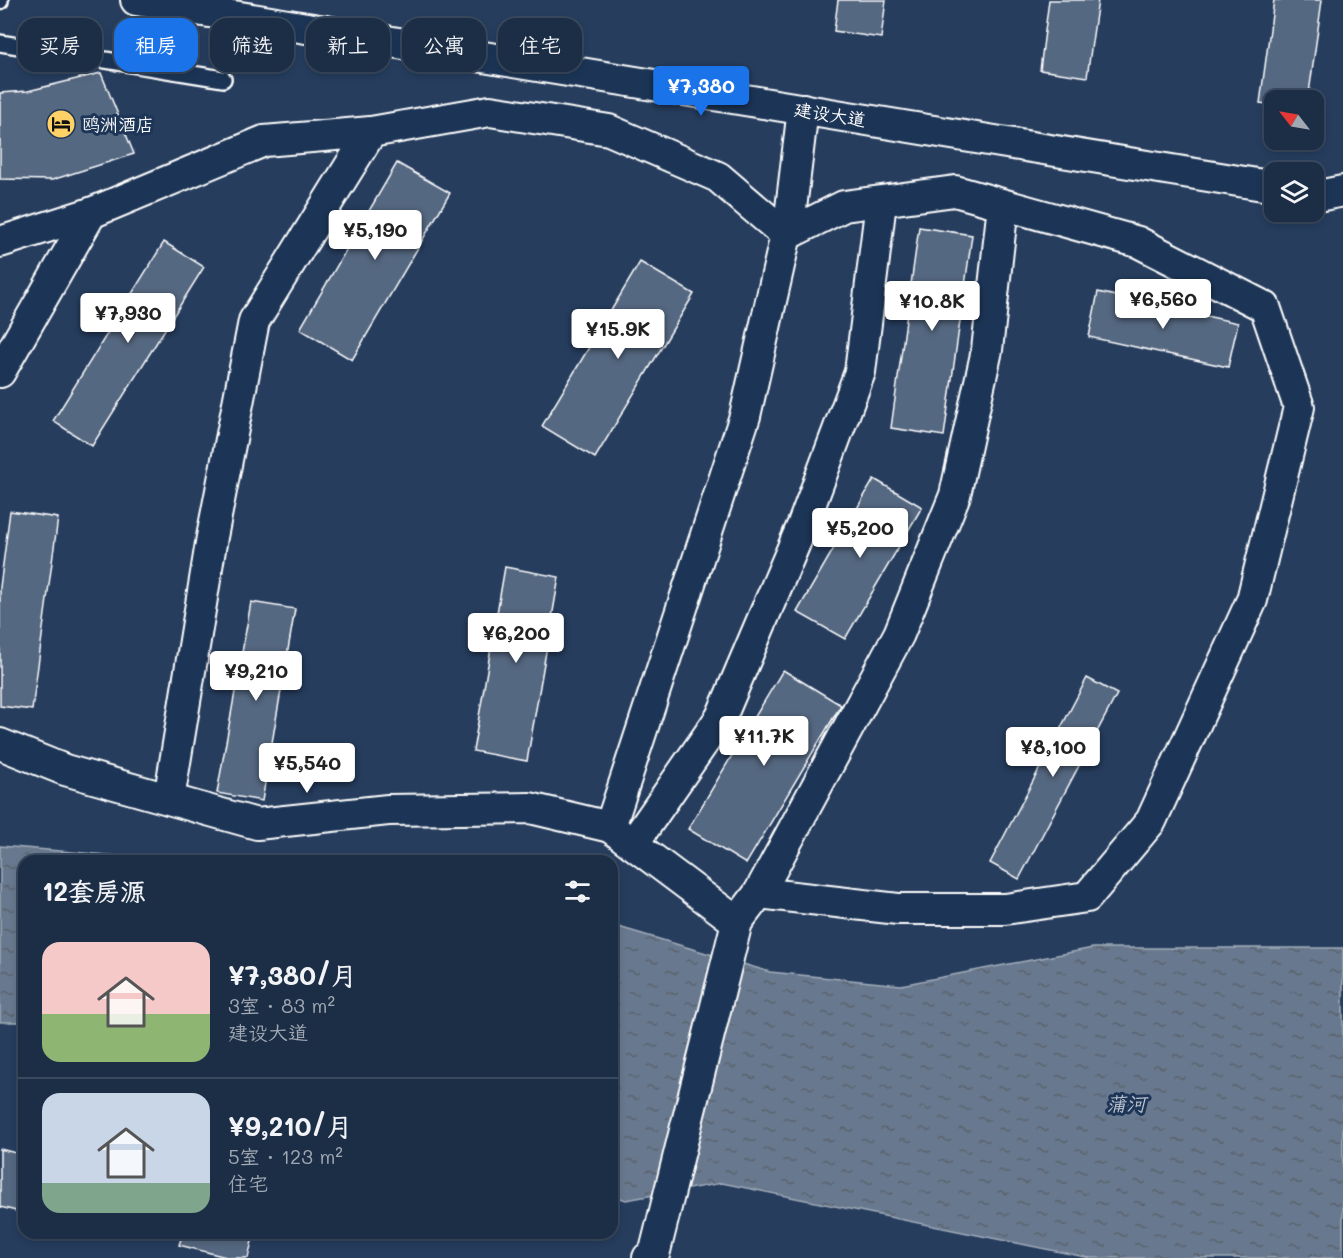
<!DOCTYPE html>
<html lang="zh">
<meta charset="utf-8">
<style>
:root{--surface:#1c2e46;--page:#293a51;--text:#f1f3f6;--muted:#a0a8b3;--line:#3a4a5f;--accent:#1a73e8}
body{margin:0;font-family:Mali,"LXGW WenKai TC",sans-serif;background:var(--page);color:var(--text);height:100vh;display:flex;flex-direction:column;font-size:22px;white-space:nowrap}
*{box-sizing:border-box;margin:0}
p{font-size:20px;color:var(--muted)}
.icon{flex:none;width:33px;height:33px;fill:none;stroke:currentColor;stroke-width:2;stroke-linecap:round;stroke-linejoin:round}
.map{position:relative;flex:1;overflow:hidden}
.drawer{position:absolute;left:18px;top:855px;width:600px;height:384px;display:flex;flex-direction:column;background:var(--surface);border-radius:18px;box-shadow:0 3px 9px #0003,0 0 0 2px var(--line)}
.drawer>*{flex:none}
.guide{position:absolute;left:18px;top:18px;width:600px;height:54px;display:flex;gap:12px}
.needle{width:39px;rotate:301deg}
.tools{position:absolute;left:1264px;top:90px;display:grid;gap:12px}
.tools a{display:grid;place-items:center;width:60px;height:60px;border-radius:12px;background:var(--surface);box-shadow:0 3px 9px #0003,0 0 0 2px var(--line);font-size:30px}
.price{position:absolute;translate:-50% -51px;padding:0 14px;border-radius:6px;background:#fff;color:#222;font-size:20px;line-height:39px;filter:drop-shadow(0 2px 3px #0008)}
.price::after{content:'';position:absolute;left:50%;top:36px;width:18px;height:14px;margin-left:-9px;background:inherit;clip-path:polygon(0 0,100% 0,50% 100%)}
.price.active{background:var(--accent);color:#fff}
ul{padding:0;list-style:none}
li{display:flex;align-items:center;gap:18px;height:150px;padding:0 24px}
li+li{border-top:2px solid var(--line)}
li span{display:grid;place-items:center;flex:none;width:168px;height:120px;border-radius:18px;color:#555}
li>.icon{margin-inline-start:auto}
span .icon{width:72px;height:72px;fill:#fffc;stroke-width:1}
li b{font-size:26px}
h2{display:flex;justify-content:space-between;align-items:center;height:72px;padding:0 24px;font-size:26px}
.tag{padding:0 21px;border-radius:18px;background:var(--surface);box-shadow:0 3px 9px #0003,0 0 0 2px var(--line);font-size:21px;line-height:54px}
.tag.active{background:var(--accent);color:#fff}
.map>svg:first-child{display:block}
.water{fill:url(#water-ripples);stroke:#a4aebb;stroke-width:1.5}
.building{fill:#556781;stroke:#fff;stroke-width:1.5}
.lines{fill:none;stroke-linecap:round;stroke-linejoin:round}
.service-casing{stroke:#fff;stroke-width:20}
.minor-casing{stroke:#fff;stroke-width:34}
.service{stroke:#1d3557;stroke-width:15}
.minor{stroke:#1d3557;stroke-width:30}
.labels{text-anchor:middle;dominant-baseline:central;stroke-width:6;stroke-linejoin:round;paint-order:stroke}
.street-label{font-size:18px;fill:#fff;stroke:#1d3557}
.poi-label{font-size:18px;fill:#fff;stroke:#1d3557;text-anchor:start}
.water-label{font-size:20px;font-style:italic;fill:#bbc2cc;stroke:#1d3557}
</style>
<div class="map">
<svg width="1343" height="1258" viewBox="0 0 1343 1258">
<defs>
<pattern id="water-ripples" width="26" height="14" patternUnits="userSpaceOnUse" patternTransform="scale(1.5)"><rect width="26" height="14" fill="#67788e"/><path d="M2 4q2-2 4 0t4 0M15 11q2-2 4 0t4 0" fill="none" stroke="#5a626d"/></pattern>
</defs>
<rect width="100%" height="100%" fill="#263d5e"/>
<filter id="ink" filterUnits="userSpaceOnUse"><feTurbulence type="fractalNoise" baseFrequency=".0167" numOctaves="2"/><feDisplacementMap in="SourceGraphic" scale="12" xChannelSelector="R" yChannelSelector="G"/><feConvolveMatrix kernelMatrix="1 2 1 2 8 2 1 2 1" color-interpolation-filters="sRGB"/></filter>
<g filter="url(#ink)">
<g class="water">
<polygon points="0,846 180,861 24,861 24,1022 0,1022"/>
<polygon points="612,925 770,972 901,985 1093,948 1343,948 1343,1258 1090,1258 722,1183 626,1200 612,1195"/>
</g>
<g class="building">
<polygon points="838,0 886,0 881,38 834,31"/>
<polygon points="1049,0 1098,0 1087,77 1040,70"/>
<polygon points="1274,0 1322,0 1308,100 1275,100 1275,105 1260,103"/>
<polygon points="101,73 134,154 52,180 0,179 0,93 28,91"/>
<polygon points="397,163 450,193 352,360 300,329"/>
<polygon points="919,227 972,235 944,436 891,428"/>
<polygon points="164,242 204,267 92,446 53,421"/>
<polygon points="640,262 694,294 595,458 542,426"/>
<polygon points="1098,292 1238,323 1228,367 1089,337"/>
<polygon points="874,479 922,507 845,639 797,612"/>
<polygon points="10,511 58,518 32,710 0,706 0,587"/>
<polygon points="505,567 559,577 527,761 473,751"/>
<polygon points="251,602 295,609 262,801 217,793"/>
<polygon points="783,670 841,705 746,864 688,829"/>
<polygon points="1087,678 1117,694 1019,879 990,863"/>
<polygon points="0,1149 24,1155 24,1213 0,1207"/>
<polygon points="183,1233 254,1233 248,1258 230,1258 179,1245"/>
</g>
<g class="lines">
<g class="service-casing">
<g id="service">
<polyline points="0,1 0,0"/>
<polyline points="0,43 223,79"/>
</g>
</g>
<g class="minor-casing">
<g id="minor">
<polyline points="136,0 1275,187"/>
<polyline points="371,132 490,111 609,130 718,177 786,235 844,206 955,191 1138,242 1265,307 1299,407 1252,600 1151,821 1087,897 1005,909 898,909 759,893"/>
<polyline points="1314,193 1323,195 1343,191"/>
<polyline points="0,242 91,213 264,141 371,132 254,321 212,537 169,799"/>
<polyline points="0,372 91,213"/>
<polyline points="0,744 65,770 257,824 388,810 530,808 610,827"/>
<polyline points="633,844 721,717 803,524 860,372 881,202"/>
<polyline points="737,922 610,827 745,416 790,217 803,109"/>
<polyline points="648,1258 654,1255 737,922 759,893 899,634 955,495 987,350 1003,205"/>
</g>
</g>
<use href="#service" class="service"/>
<use href="#minor" class="minor"/>
</g>
</g>
<defs>
<g id="hotel-disc" transform="scale(1.5)"><circle r="9.5" fill="#ffd166" stroke="#1d3557"/><path d="M-6-4.5h1.5V1H6V5H4.5V3h-9V5H-6ZM-4 0a1.8 1.8 0 1 1 3.6 0ZM.5 0V-2.5h3Q6-2.5 6 0Z" fill="#111"/></g>
</defs>
<g fill-rule="evenodd">
<use href="#hotel-disc" x="61" y="124"/>
</g>
<g class="labels">
<g class="street-label">
<text transform="translate(830 114) rotate(9)">建设大道</text>
</g>
<g class="poi-label">
<text x="82" y="124">鸥洲酒店</text>
</g>
<g class="water-label">
<text x="1126" y="1103">蒲河</text>
</g>
</g>
</svg>
<div class="tools">
<a><svg class="needle" viewBox="-14 -14 28 28"><path d="M0-13l5 13h-10z" fill="#e53935"/><path d="M0 13l5-13h-10z" fill="#a0a8b3"/></svg></a>
<a><svg class="icon" aria-label="layers" viewBox="0 0 24 24"><path d="M12 4l9 5-9 5-9-5zM3 14l9 5 9-5"/></svg></a>
</div>
<b class="price active" style="left:701px;top:117px">¥7,380</b>
<b class="price" style="left:375px;top:261px">¥5,190</b>
<b class="price" style="left:1163px;top:330px">¥6,560</b>
<b class="price" style="left:932px;top:332px">¥10.8K</b>
<b class="price" style="left:128px;top:344px">¥7,930</b>
<b class="price" style="left:618px;top:360px">¥15.9K</b>
<b class="price" style="left:860px;top:559px">¥5,200</b>
<b class="price" style="left:516px;top:664px">¥6,200</b>
<b class="price" style="left:256px;top:702px">¥9,210</b>
<b class="price" style="left:764px;top:767px">¥11.7K</b>
<b class="price" style="left:1053px;top:778px">¥8,100</b>
<b class="price" style="left:307px;top:794px">¥5,540</b>
<div class="guide">
<a class="tag">买房</a>
<a class="tag active">租房</a>
<a class="tag">筛选</a>
<a class="tag">新上</a>
<a class="tag">公寓</a>
<a class="tag">住宅</a>
</div>
<section class="drawer">
<h2>12套房源<svg class="icon" aria-label="filters" viewBox="0 0 24 24"><path d="M4 7h16M4 17h16"/><circle cx="9" cy="7" r="2"/><circle cx="15" cy="17" r="2"/></svg></h2>
<ul>
<li><span style="background:linear-gradient(#f6c9c9 60%,#8fb573 0)"><svg class="icon" aria-label="home" viewBox="0 0 24 24"><path d="M3 11l9-7 9 7M6 9v11h12V9"/></svg></span><div><b>¥7,380/月</b><p>3室 · 83 m²</p><p>建设大道</p></div></li>
<li><span style="background:linear-gradient(#c9d6e8 75%,#7fa58c 0)"><svg class="icon" aria-label="home" viewBox="0 0 24 24"><path d="M3 11l9-7 9 7M6 9v11h12V9"/></svg></span><div><b>¥9,210/月</b><p>5室 · 123 m²</p><p>住宅</p></div></li>
</ul>
</section>
</div>
